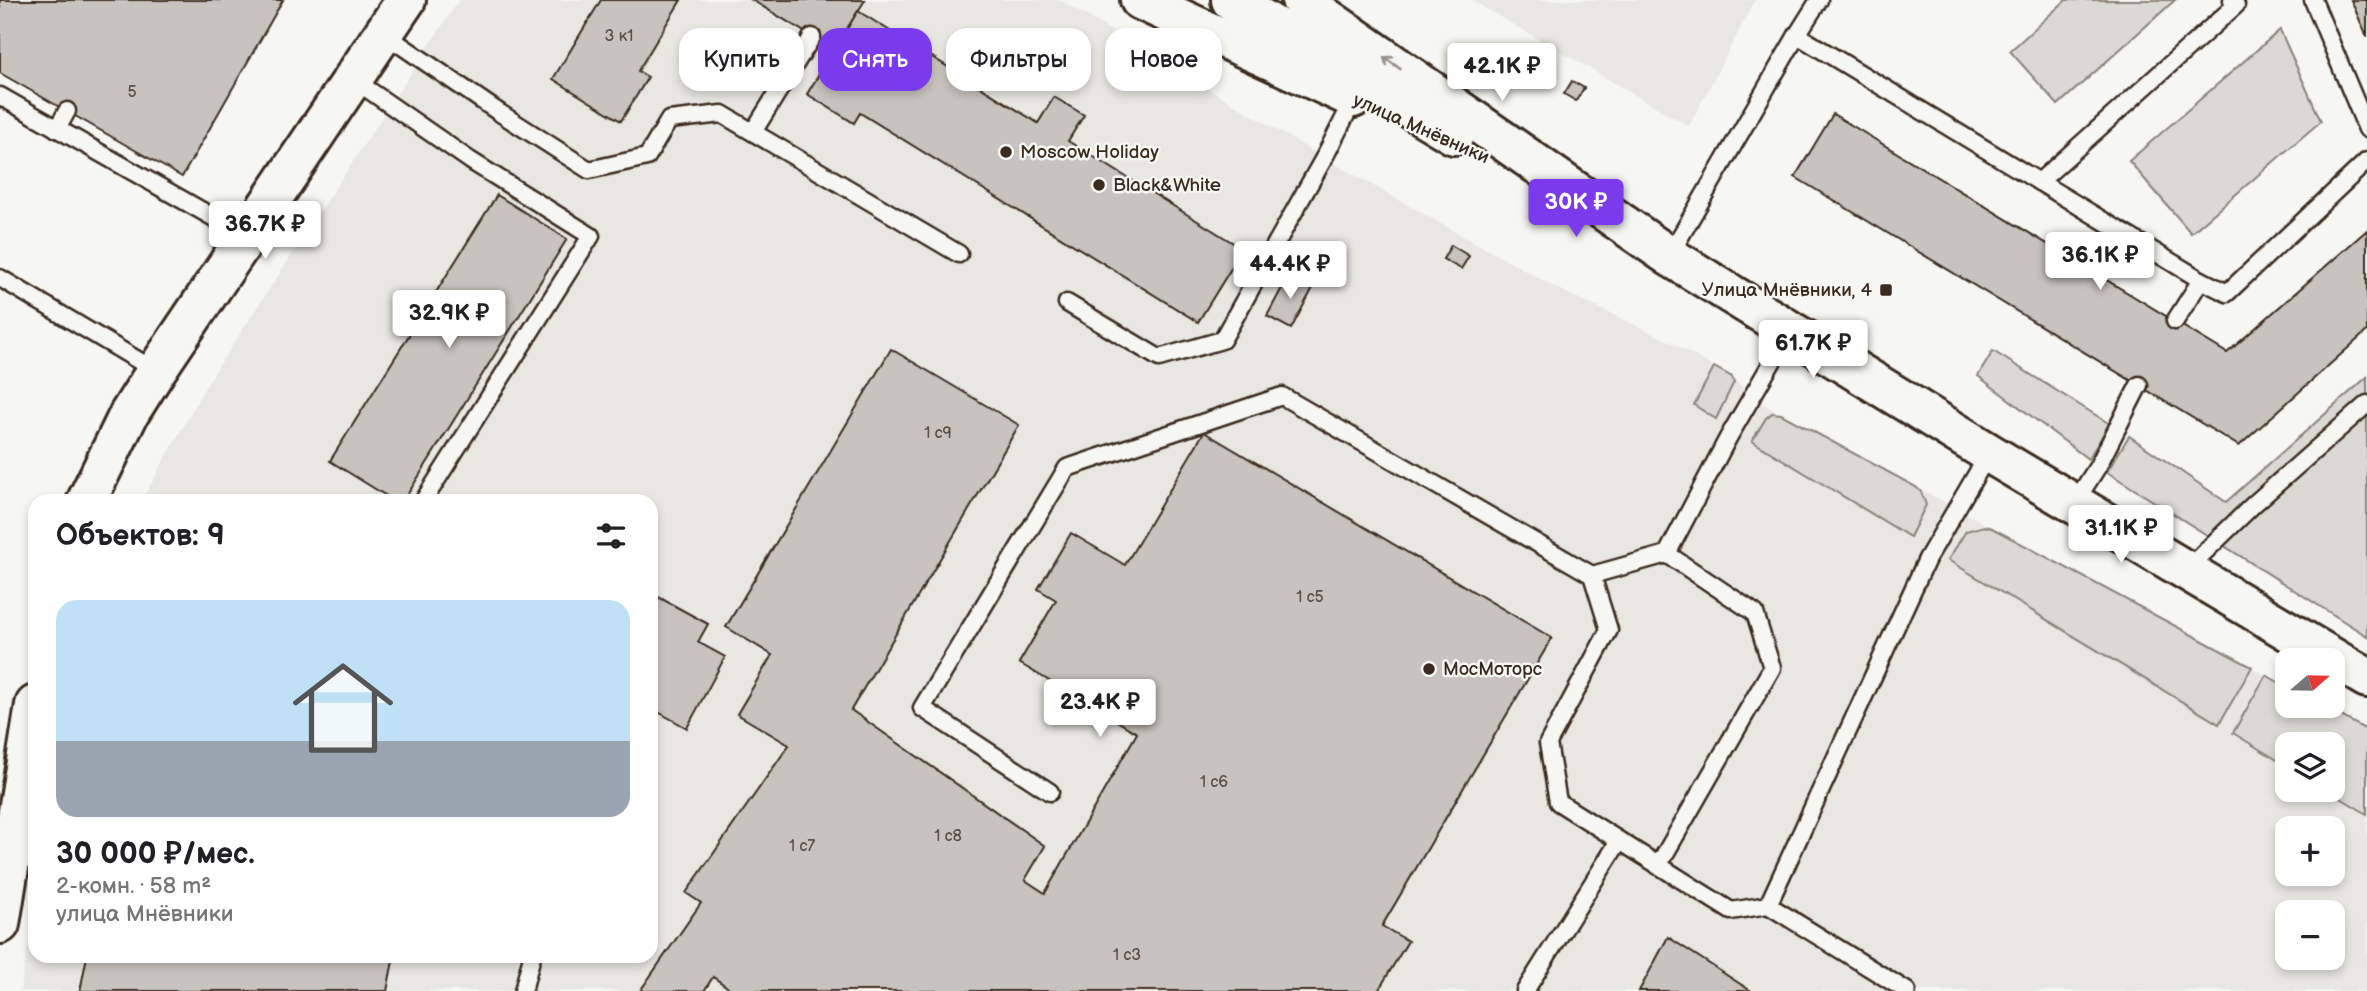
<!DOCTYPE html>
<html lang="ru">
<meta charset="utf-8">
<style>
:root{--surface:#fff;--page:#f2f2f2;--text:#202124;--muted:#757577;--line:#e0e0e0;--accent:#7c3aed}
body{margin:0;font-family:"Balsamiq Sans",sans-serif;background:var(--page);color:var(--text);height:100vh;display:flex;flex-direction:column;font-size:26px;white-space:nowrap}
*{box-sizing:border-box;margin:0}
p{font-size:23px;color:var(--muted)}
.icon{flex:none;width:38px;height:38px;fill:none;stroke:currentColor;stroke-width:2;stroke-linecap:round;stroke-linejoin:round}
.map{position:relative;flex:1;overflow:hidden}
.side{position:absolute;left:28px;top:494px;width:630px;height:469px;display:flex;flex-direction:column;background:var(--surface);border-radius:21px;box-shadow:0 4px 10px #0003}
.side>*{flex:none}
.hud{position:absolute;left:679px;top:28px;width:665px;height:63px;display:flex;gap:14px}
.needle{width:46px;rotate:70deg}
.buttons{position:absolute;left:2275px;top:648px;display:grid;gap:14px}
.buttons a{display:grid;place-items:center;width:70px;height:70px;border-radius:14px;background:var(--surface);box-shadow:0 4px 10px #0003;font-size:35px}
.price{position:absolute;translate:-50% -60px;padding:0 16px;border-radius:7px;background:#fff;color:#222;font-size:23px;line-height:46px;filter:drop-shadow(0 2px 4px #0008)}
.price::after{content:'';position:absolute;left:50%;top:42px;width:21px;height:16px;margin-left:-10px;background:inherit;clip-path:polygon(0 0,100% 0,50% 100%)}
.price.active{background:var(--accent);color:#fff}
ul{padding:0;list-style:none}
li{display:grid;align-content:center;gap:14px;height:371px;padding:0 28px}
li+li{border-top:2px solid var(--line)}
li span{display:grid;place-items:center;height:217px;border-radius:21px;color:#555}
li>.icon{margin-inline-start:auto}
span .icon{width:126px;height:126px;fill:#fffc;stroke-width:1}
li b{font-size:30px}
h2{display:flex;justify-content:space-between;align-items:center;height:84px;padding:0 28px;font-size:30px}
.pill{padding:0 24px;border-radius:21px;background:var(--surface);box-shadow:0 4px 10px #0003;font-size:24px;line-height:63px}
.pill.active{background:var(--accent);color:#fff}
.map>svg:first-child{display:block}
.built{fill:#e8e7e2;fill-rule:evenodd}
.green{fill:#dad9d3;stroke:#8a8278;stroke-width:2}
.building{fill:#c8c3be;stroke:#3b2a1e;stroke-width:2}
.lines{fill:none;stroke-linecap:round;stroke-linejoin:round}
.service-casing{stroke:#3b2a1e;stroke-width:21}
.tertiary-casing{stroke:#3b2a1e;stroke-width:44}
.secondary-casing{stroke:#3b2a1e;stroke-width:44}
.service{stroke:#f6f6f2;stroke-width:16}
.tertiary{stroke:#f6f6f2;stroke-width:38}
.secondary{stroke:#f6f6f2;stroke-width:38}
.oneway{stroke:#989088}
.poi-dot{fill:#3b2a1e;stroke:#f6f6f2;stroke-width:2.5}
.labels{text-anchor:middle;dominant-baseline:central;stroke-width:5;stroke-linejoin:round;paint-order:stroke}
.number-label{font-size:16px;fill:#5e5046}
.street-label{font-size:19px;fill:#3b2a1e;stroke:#f6f6f2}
.poi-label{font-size:19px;fill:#3b2a1e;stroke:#f6f6f2;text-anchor:start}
</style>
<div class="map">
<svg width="2367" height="991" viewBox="0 0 2367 991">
<rect width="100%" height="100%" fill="#f6f6f2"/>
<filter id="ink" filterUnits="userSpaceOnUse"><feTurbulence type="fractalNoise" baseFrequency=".0143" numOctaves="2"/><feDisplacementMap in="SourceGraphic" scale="14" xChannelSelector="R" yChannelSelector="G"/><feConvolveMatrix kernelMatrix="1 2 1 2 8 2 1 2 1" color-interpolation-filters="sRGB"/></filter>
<g filter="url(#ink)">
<g class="built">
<path d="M459,0h601l264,158 232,130 109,51 49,28 18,10 20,21 535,289v18h34l46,25v261h-2347l15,-86v51h616v-456h-509l65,-116zM2287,744h46v45h-46zM2287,828h46v45h-46zM2287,912h46v45h-46z"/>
<polygon points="1471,0 1755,0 1689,126"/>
</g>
<g class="green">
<polygon points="2066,0 2175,0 2058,105 2010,51"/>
<polygon points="2280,30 2321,121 2191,233 2129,161"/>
<polygon points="1993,351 2110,424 2088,459 1978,376"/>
<polygon points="1714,367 1732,377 1734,382 1716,419 1694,405"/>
<polygon points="2367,377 2367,636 2107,472 2129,436 2226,502"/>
<polygon points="1772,413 1781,414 1916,487 1921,492 1926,505 1910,537 1752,441 1766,418"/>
<polygon points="1984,526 1992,528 2252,667 2219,724 1948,560 1966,531"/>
<polygon points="2266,675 2287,687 2287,705 2321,705 2367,730 2367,814 2326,789 2333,789 2333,744 2287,744 2287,766 2233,733"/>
</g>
<g class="building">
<polygon points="0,0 283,0 182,177 0,73"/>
<polygon points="601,0 681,0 638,71 648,77 621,121 553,79"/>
<polygon points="752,0 865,0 834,50"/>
<polygon points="2351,0 2367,0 2367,37"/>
<polygon points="858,11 1038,123 1054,97 1084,115 1068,141 1243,249 1198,322 860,113 854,123 807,94"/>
<polygon points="1572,81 1584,88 1576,101 1564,94"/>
<polygon points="1833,114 2227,353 2367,230 2367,331 2239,446 1795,177"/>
<polygon points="497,195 567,239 404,500 393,500 330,461"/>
<polygon points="1451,245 1469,256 1461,269 1443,259"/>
<polygon points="1290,273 1314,286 1291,329 1267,316"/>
<polygon points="891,349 1019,425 851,710 1045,846 1025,880 1045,893 1137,733 1019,663 1056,600 1038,589 1071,533 1125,565 1204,432 1552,638 1382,926 1408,941 1378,991 733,991 713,977 704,991 640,991 701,903 686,893 789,745 737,714 772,655 726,627"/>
<polygon points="651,593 708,624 698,642 725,657 687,728 651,708"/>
<polygon points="1668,937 1751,991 1639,991"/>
<polygon points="87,956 394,956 387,991 80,991"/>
</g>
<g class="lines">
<g class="service-casing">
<g id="service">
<polyline points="2313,0 2367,129"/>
<polyline points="383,33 500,113 589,170 647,157 669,120 722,114 959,254"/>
<polyline points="1797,35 1819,0"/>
<polyline points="353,79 471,161 591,236 424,500"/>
<polyline points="0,96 246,236"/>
<polyline points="57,129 67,111"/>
<polyline points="753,132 812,37"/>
<polyline points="2039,182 2236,5 2232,0"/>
<polyline points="1669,256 1797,35 2201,280"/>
<polyline points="0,278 156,371"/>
<polyline points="1067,303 1159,358 1222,340 1324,158 1354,99"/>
<polyline points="2175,321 2201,280 2227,293 2367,161"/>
<polyline points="2074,504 2098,466 2139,385"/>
<polyline points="2187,569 2254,504 2367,404"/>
<polyline points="1592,575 1667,554 1728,438 1790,331"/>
<polyline points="1050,792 922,708 1067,468 1282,396 1592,575 1609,630 1548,743 1558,802 1731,911 1768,905 1907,991"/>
<polyline points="1658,866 1772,668 1755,613 1667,554"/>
<polyline points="1768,905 1927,559 1989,453"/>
<polyline points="523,991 532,956"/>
<polyline points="1525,991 1619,841"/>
</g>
</g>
<g class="tertiary-casing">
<g id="tertiary">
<polyline points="87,500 129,414 156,371 406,0"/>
<polyline points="0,924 35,705"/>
</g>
</g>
<g class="secondary-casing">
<g id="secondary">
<polyline points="1140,0 1353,98"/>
<polyline points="1231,0 1454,135"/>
<polyline points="1301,0 1669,256 1989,453 2367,678"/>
</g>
</g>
<use href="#service" class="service"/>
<use href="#tertiary" class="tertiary"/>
<use href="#secondary" class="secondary"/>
</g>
<defs><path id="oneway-shaft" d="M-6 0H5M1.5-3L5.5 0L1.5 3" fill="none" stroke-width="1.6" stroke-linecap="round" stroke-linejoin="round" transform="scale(1.75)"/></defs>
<use class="oneway" href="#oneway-shaft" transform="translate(1392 63) rotate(-145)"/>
</g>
<g class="poi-dot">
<circle cx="1006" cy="152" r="7"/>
<circle cx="1099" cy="185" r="7"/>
<rect x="1879" y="283" width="14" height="14" rx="3.5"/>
<circle cx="1429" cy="669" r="7"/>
</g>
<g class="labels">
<g class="number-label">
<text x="619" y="36">3 к1</text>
<text x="132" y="92">5</text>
<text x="938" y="433">1 с9</text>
<text x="1310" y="597">1 с5</text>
<text x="1214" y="782">1 с6</text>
<text x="948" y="836">1 с8</text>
<text x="802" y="846">1 с7</text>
<text x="1127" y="955">1 с3</text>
</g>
<g class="street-label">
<text transform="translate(1421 129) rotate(24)">улица Мнёвники</text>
</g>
<g class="poi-label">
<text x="1020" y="152">Moscow Holiday</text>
<text x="1113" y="185">Black&amp;White</text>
<text x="1872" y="290" text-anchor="end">Улица Мнёвники, 4</text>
<text x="1443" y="669">МосМоторс</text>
</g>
</g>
</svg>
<div class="buttons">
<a><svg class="needle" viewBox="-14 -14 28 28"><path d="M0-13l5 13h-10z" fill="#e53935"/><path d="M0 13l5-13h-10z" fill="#757577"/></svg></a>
<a><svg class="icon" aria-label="layers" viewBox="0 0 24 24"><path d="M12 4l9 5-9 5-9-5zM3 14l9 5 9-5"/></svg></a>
<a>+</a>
<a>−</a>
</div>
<b class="price" style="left:1502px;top:103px">42.1K ₽</b>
<b class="price active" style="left:1576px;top:239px">30K ₽</b>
<b class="price" style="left:265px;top:261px">36.7K ₽</b>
<b class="price" style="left:2100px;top:292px">36.1K ₽</b>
<b class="price" style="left:1290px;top:301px">44.4K ₽</b>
<b class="price" style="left:449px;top:350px">32.9K ₽</b>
<b class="price" style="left:1813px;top:380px">61.7K ₽</b>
<b class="price" style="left:2121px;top:565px">31.1K ₽</b>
<b class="price" style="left:1100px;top:739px">23.4K ₽</b>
<div class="hud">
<a class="pill">Купить</a>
<a class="pill active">Снять</a>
<a class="pill">Фильтры</a>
<a class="pill">Новое</a>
</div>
<section class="side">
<h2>Объектов: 9<svg class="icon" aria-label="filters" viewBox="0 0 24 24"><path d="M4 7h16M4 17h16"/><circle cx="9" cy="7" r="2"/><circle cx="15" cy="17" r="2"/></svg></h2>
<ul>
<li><span style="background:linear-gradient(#bfe0f5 65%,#9aa5b1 0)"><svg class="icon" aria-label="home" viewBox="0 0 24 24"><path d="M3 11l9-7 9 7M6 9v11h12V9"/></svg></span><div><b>30 000 ₽/мес.</b><p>2-комн. · 58 m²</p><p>улица Мнёвники</p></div></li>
</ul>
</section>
</div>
